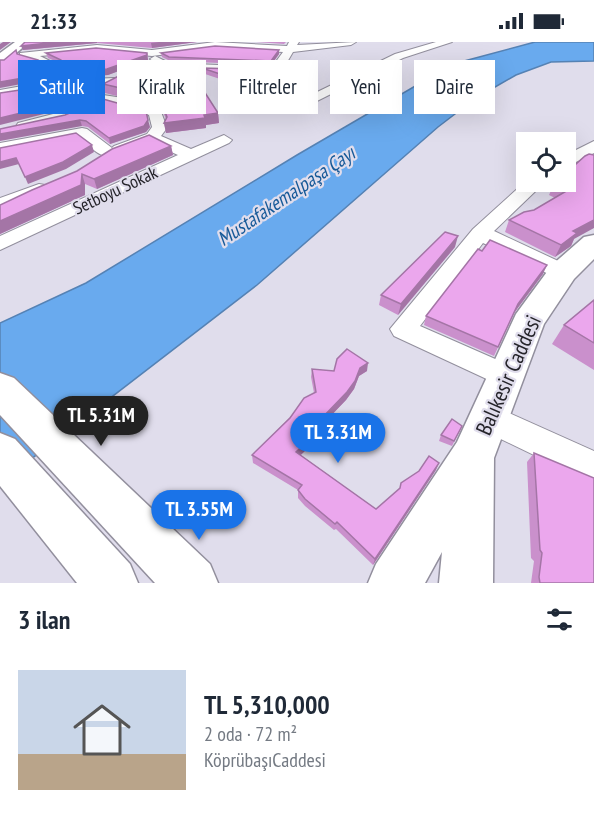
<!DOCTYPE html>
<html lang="tr">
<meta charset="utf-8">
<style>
:root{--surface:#fff;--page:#f2f2f3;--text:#1f2937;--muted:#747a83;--line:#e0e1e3;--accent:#1a73e8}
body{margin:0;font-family:"PT Sans Narrow",sans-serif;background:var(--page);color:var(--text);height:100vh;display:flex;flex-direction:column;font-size:22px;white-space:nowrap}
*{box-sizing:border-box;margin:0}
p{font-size:20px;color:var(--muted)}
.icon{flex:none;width:33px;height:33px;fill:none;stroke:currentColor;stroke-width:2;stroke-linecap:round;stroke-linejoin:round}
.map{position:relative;height:541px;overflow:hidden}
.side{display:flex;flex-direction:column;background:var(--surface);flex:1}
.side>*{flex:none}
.top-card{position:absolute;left:18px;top:18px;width:558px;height:54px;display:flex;gap:12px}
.fabs{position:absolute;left:516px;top:90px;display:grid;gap:12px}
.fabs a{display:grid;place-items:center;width:60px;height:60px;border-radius:0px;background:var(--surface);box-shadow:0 6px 24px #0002;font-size:30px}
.price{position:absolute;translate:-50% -51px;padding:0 14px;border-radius:21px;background:var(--accent);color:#fff;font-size:20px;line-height:39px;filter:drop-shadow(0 2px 3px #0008)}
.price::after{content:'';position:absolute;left:50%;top:36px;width:18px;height:14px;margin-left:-9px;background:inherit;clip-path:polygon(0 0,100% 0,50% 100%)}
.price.on{background:#222;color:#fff}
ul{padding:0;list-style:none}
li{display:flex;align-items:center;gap:18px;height:150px;padding:0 18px}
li+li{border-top:2px solid var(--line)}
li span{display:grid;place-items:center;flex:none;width:168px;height:120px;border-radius:0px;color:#555}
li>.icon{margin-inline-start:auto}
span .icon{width:72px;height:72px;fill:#fffc;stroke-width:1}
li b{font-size:26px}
h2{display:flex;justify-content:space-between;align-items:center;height:72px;padding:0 18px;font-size:26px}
.chip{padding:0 21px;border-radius:0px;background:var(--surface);box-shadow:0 6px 24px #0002;font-size:21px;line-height:54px}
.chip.on{background:var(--accent);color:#fff}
.status{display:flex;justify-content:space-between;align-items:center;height:42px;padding:0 30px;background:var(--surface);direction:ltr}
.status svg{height:16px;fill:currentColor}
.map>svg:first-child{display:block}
.water{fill:#69aaee;stroke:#5582b4;stroke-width:1.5}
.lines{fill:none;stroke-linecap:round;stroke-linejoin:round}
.minor-casing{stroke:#928f9d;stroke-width:2}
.secondary-casing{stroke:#928f9d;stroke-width:3}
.minor{fill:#fff;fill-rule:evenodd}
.secondary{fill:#fff;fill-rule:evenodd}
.wall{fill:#ca90cc}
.shaded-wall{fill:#a475a6}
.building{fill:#eba7ed;stroke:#a475a6;stroke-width:1.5}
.labels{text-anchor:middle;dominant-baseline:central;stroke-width:4.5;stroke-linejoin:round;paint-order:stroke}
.far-street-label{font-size:18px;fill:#26252b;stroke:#e0ddec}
.far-water-label{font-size:20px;font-style:italic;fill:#165998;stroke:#e0ddec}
.street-label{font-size:22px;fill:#26252b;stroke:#e0ddec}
</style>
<div class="status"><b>21:33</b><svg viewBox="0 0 49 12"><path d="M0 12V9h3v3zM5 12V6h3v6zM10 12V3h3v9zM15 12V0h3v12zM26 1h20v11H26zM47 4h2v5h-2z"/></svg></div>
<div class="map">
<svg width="594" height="541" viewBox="0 0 594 541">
<rect width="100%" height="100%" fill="#e0ddec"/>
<polygon class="water" points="535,0 594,0 594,19 551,20 516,33 476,56 438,85 257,243 0,441 0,281 86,241 297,113 453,22"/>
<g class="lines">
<g class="minor-casing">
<g id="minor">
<path d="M215,0l72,4 2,-4h10l-2,3 59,-3 -5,3 -58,7 -10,17 -9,4 -108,-4 -16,-10 5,-3 14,7 103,4 11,-15 -68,-4 -63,8 -55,-5 -57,5 22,11v13l53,-2 2,3 -6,4 -42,1 14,6 40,6 37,11 7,19 -6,8 30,13 33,-14 8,5 -3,3 -229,107v-14l178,-81 -27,-12 -25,9 -10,1 -2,3c-14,4 -25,-11 -35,-19l-79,16v-10l82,-15 5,1 25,19 2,-2 33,-12 5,-7 -3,-12 -28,-9 -17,-3 -37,16 -44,11 -5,-1 -2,-3 2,-3 39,-10 30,-12 -21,-6 -11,-7 -55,10v-8l50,-9 2,-11 -11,-7 -21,-6v-4l77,-8 55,5z"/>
<polygon points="436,0 452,0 403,16 317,59 312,60 305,56 395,12"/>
<polygon points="594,99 594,111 566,125 566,113"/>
<polygon points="526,139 545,140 494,189 571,225 575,230 571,235 563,237 555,235 483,201 420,284 516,326 521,334 516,342 506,346 394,294 390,287 473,187"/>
<polygon points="39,142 45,143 48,147 45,151 0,169 0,156"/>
<polygon points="489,362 594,409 594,442 478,386 473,376 478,366"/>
</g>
</g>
<g class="secondary-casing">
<g id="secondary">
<polygon points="15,0 29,0 5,21 0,22 0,11"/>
<polygon points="594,193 594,217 574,237 544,282 494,416 493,541 439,541 442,510 425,541 368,541 376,522 457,400 516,272 552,223 584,195"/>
<polygon points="0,331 14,336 210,522 218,541 155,541 0,373"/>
<polygon points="0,391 15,397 130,522 138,541 77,541 0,444"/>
</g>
</g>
<use href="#minor" class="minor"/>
<use href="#secondary" class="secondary"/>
</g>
<g class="wall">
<polygon points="25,0 197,0 152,6 97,1 23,8"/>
<polygon points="256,0 286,0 284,2"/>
<polygon points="279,8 279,12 271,23 170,19 162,15 161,11"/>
<polygon points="46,11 147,11 148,18 108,33 64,36 62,22 48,16"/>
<polygon points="146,20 218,71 219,81 206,83 206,86 166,91 164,81 166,77 161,65 105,51 103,42"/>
<polygon points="202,26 296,32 296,37 262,51 202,31"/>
<polygon points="65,73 150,85 146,90 110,102 88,85 82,84"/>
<polygon points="171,104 173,113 97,147 85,142 85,153 0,192 0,163 32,148"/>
<polygon points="566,131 574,197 571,204 555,215 505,190 509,178 534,168 555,156 549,153 554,142"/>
<polygon points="455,205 398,273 379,263 381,253"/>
<polygon points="482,209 543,232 514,271 494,314 424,283 426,274"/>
<polygon points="594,258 594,328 552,302 564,283"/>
<polygon points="312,327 334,329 367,329 359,334 354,347 346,358 322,383 322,387 308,406 301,413 376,467 436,428 373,523 336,487 334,488 305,464 298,456 298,448 253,421 252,413 314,351 311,335"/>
<polygon points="462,384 452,404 439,399 441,393"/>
<polygon points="534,411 594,541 531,541 534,519 531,516 527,420"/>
</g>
<g class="shaded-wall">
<polygon points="3,0 11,0 0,8 0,2"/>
<polygon points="57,0 97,0 97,1 23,8 21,4"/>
<polygon points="159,0 197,0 152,6 151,1"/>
<polygon points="279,8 279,12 271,23 271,19"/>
<polygon points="147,11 148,18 108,33 64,36 62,30"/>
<polygon points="48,24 50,29 48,37 0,46 0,40"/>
<polygon points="296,32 296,37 262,51 262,46"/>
<polygon points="78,54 80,59 56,69 0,83 0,76"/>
<polygon points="218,71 219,81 206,83 206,86 166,91 164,81"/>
<polygon points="80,78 82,84 0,99 0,92"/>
<polygon points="148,78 150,85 146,90 110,102 109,96"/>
<polygon points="92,103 94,110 66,127 28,142 25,135"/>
<polygon points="171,104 173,113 97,147 94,137"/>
<polygon points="16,116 19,122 0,127 0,120"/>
<polygon points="82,132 85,142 85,153 0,192 0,179"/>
<polygon points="594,178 594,186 574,197 571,204 555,215 561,203 573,189"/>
<polygon points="458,194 455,205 398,273 401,262"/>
<polygon points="547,223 543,232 514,271 518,262"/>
<polygon points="368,321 367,329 359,334 354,347 346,358 322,383 322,387 308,406 296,417 296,410 360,326"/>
<polygon points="439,421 436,428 373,523 375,517"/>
</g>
<g class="building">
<polygon points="25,0 57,0 21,4"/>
<polygon points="215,4 279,8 271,19 169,15 161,11"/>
<polygon points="96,6 147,11 147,13 107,27 62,30 61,18 46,11"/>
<polygon points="16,8 17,12 38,18 48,24 46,32 0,40 0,18 4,18"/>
<polygon points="146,20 186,21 218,71 204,73 205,76 164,81 167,75 159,55 103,42"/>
<polygon points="202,26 275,28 296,32 262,46"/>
<polygon points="53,43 63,49 78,54 54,63 0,76 0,51"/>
<polygon points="103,57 146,69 148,78 144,84 109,96 86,79 80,78 0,92 0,87 65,73"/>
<polygon points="76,91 92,103 63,120 25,135 16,116 0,120 0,106"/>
<polygon points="149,93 171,104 94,137 82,132 81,143 0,179 0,163 32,148 77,129 112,107"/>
<polygon points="589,112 594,113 594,178 573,189 577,191 561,203 509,178 524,170 534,168 568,148 554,142 556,140 566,140 566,131 585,114"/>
<polygon points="445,190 458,194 401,262 381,253"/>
<polygon points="490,198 547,223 518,262 498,305 426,274 478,207 482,209"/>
<polygon points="594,258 594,301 564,283"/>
<polygon points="347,307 368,321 360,326 355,339 347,350 320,378 322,380 308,399 296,410 376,467 400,446 401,441 419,429 429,414 439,421 375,517 337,480 335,482 305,457 298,448 302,443 252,413 290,376 304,356 316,350 312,327 334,329 337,317"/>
<polygon points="452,377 462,384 454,399 441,393"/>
<polygon points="534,411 594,436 594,541 540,541 539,535 542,511 540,508"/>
</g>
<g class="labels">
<g class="far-street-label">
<text transform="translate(115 148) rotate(-25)">Setboyu Sokak</text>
</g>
<g class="far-water-label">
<text transform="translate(286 154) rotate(-34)">Mustafakemalpaşa Çayı</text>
</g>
<g class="street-label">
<text transform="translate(508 333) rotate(-66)">Balıkesir Caddesi</text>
</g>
</g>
</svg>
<div class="fabs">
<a><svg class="icon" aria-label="locate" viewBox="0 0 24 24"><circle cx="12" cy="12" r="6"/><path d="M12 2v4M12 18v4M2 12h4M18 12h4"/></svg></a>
</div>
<b class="price on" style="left:101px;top:405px">TL 5.31M</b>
<b class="price" style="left:338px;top:422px">TL 3.31M</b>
<b class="price" style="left:199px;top:499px">TL 3.55M</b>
<div class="top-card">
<a class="chip on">Satılık</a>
<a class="chip">Kiralık</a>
<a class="chip">Filtreler</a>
<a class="chip">Yeni</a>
<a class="chip">Daire</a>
</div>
</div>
<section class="side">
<h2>3 ilan<svg class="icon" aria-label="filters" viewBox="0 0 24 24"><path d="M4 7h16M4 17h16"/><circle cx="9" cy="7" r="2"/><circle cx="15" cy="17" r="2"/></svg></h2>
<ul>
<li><span style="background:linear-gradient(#c9d6e8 70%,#b9a48a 0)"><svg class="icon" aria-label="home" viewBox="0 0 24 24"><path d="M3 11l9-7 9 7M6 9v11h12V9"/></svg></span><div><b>TL 5,310,000</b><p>2 oda · 72 m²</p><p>KöprübaşıCaddesi</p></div></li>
</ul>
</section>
